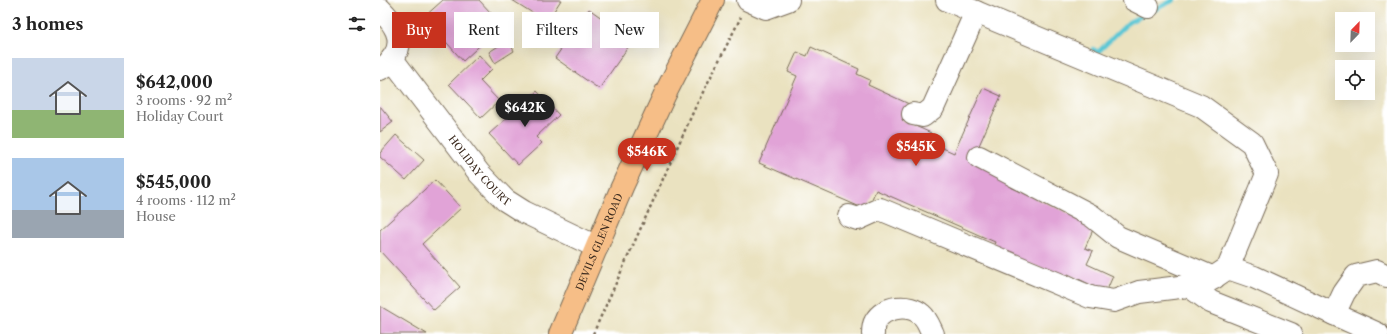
<!DOCTYPE html>
<meta charset="utf-8">
<style>
:root{--surface:#fff;--page:#f2f2f2;--text:#222;--muted:#767676;--accent:#c8321e}
body{margin:0;font-family:"Libre Caslon Text",serif;background:var(--page);color:var(--text);height:100vh;display:flex;flex-direction:column;font-size:15px;white-space:nowrap}
*{box-sizing:border-box;margin:0}
p{font-size:13px;color:var(--muted)}
.icon{flex:none;width:22px;height:22px;fill:none;stroke:currentColor;stroke-width:2;stroke-linecap:round;stroke-linejoin:round}
.map{position:relative;flex:1;overflow:hidden}
.panel{display:flex;flex-direction:column;background:var(--surface);width:380px}
.panel>*{flex:none}
.hud{position:absolute;left:12px;top:12px;width:380px;height:36px;display:flex;gap:8px}
.needle{width:26px;rotate:23deg}
.tools{position:absolute;left:955px;top:12px;display:grid;gap:8px}
.tools a{display:grid;place-items:center;width:40px;height:40px;border-radius:0px;background:var(--surface);box-shadow:0 4px 16px #0002;font-size:20px}
.price{position:absolute;translate:-50% -34px;padding:0 9px;border-radius:14px;background:var(--accent);color:#fff;font-size:13px;line-height:26px;filter:drop-shadow(0 1px 2px #0008)}
.price::after{content:'';position:absolute;left:50%;top:24px;width:12px;height:9px;margin-left:-6px;background:inherit;clip-path:polygon(0 0,100% 0,50% 100%)}
.price.current{background:#222;color:#fff}
ul{padding:0;list-style:none}
li{display:flex;align-items:center;gap:12px;height:100px;padding:0 12px}
li span{display:grid;place-items:center;flex:none;width:112px;height:80px;border-radius:0px;color:#555}
li>.icon{margin-inline-start:auto}
span .icon{width:48px;height:48px;fill:#fffc;stroke-width:1}
li b{font-size:17px}
h2{display:flex;justify-content:space-between;align-items:center;height:48px;padding:0 12px;font-size:17px}
.chip{padding:0 14px;border-radius:0px;background:var(--surface);box-shadow:0 4px 16px #0002;font-size:14px;line-height:36px}
.chip.current{background:var(--accent);color:#fff}
main{display:flex;flex:1;min-height:0}
.map>svg:first-child{display:block}
.lines{fill:none;stroke-linecap:round;stroke-linejoin:round}
.stream{stroke:#5bc7d5;stroke-width:4.5}
.building{fill:#e1a3d7}
.minor-casing{stroke:#786a57;stroke-width:24}
.major-casing{stroke:#786a57;stroke-width:24}
.path{stroke:#786a57;stroke-width:2.5;stroke-dasharray:3 3;stroke-linecap:butt}
.minor{stroke:#fff;stroke-width:22}
.major{stroke:#f6be87;stroke-width:22}
.labels{text-anchor:middle;dominant-baseline:central;stroke-width:3;stroke-linejoin:round;paint-order:stroke}
.street-label{font-size:10px;fill:#3b2a1e;stroke:#fff}
</style>
<main>
<section class="panel">
<h2>3 homes<svg class="icon" aria-label="filters" viewBox="0 0 24 24"><path d="M4 7h16M4 17h16"/><circle cx="9" cy="7" r="2"/><circle cx="15" cy="17" r="2"/></svg></h2>
<ul>
<li><span style="background:linear-gradient(#c9d6e8 65%,#8fb573 0)"><svg class="icon" aria-label="home" viewBox="0 0 24 24"><path d="M3 11l9-7 9 7M6 9v11h12V9"/></svg></span><div><b>$642,000</b><p>3 rooms · 92 m²</p><p>Holiday Court</p></div></li>
<li><span style="background:linear-gradient(#a9c7e8 65%,#9aa5b1 0)"><svg class="icon" aria-label="home" viewBox="0 0 24 24"><path d="M3 11l9-7 9 7M6 9v11h12V9"/></svg></span><div><b>$545,000</b><p>4 rooms · 112 m²</p><p>House</p></div></li>
</ul>
</section>
<div class="map">
<svg width="1007" height="334" viewBox="0 0 1007 334">
<rect width="100%" height="100%" fill="#fff"/>
<filter id="ink" filterUnits="userSpaceOnUse"><feTurbulence type="fractalNoise" baseFrequency=".025" numOctaves="2"/><feDisplacementMap in="SourceGraphic" scale="8" xChannelSelector="R" yChannelSelector="G"/><feConvolveMatrix kernelMatrix="1 2 1 2 8 2 1 2 1" color-interpolation-filters="sRGB"/></filter>
<filter id="wash" filterUnits="userSpaceOnUse"><feTurbulence type="fractalNoise" baseFrequency=".012" numOctaves="4" result="noise"/><feDisplacementMap in="SourceGraphic" scale="16" xChannelSelector="R" yChannelSelector="G"/><feGaussianBlur stdDeviation="0.9" result="paint"/><feColorMatrix in="noise" values="0 0 0 0 0 0 0 0 0 0 0 0 0 0 0 0 0 1.4 0 .05"/><feComposite in="paint" operator="in"/></filter>
<g filter="url(#wash)">
<rect width="100%" height="100%" fill="#eae2c0"/>
<g class="lines">
<g class="stream">
<polyline points="774,10 794,0"/>
<polyline points="713,49 718,52 749,22 765,14"/>
</g>
</g>
<g id="blocks">
<g class="building">
<polygon points="63,0 99,0 122,25 83,61 44,17"/>
<polygon points="132,0 181,0 167,22"/>
<polygon points="209,9 253,40 219,89 175,58"/>
<polygon points="128,40 134,51 115,63 109,52"/>
<polygon points="431,47 479,69 477,74 490,80 488,85 529,104 522,120 551,133 547,141 574,153 603,88 621,96 593,159 632,176 628,186 715,225 705,248 713,251 707,264 733,276 726,292 688,274 686,278 612,250 615,242 496,190 487,210 379,163 417,76 408,72 417,52 427,56"/>
<polygon points="99,55 112,69 100,81 119,101 101,118 69,84"/>
<polygon points="157,91 179,115 156,137 162,143 138,165 109,134"/>
<polygon points="0,106 13,122 0,132"/>
<polygon points="16,135 44,160 26,180 0,157 0,153"/>
<polygon points="55,180 81,208 42,244 80,287 54,310 0,251 0,230"/>
<polygon points="0,306 47,334 0,334"/>
</g>
</g>
</g>
<g filter="url(#ink)">
<use href="#blocks" fill-opacity="0" stroke="#786a57" stroke-width="1"/>
<g class="lines">
<g class="minor-casing">
<g id="minor">
<polyline points="368,0 386,8 408,0"/>
<polyline points="754,0 768,7"/>
<path d="M0,9c13,13 26,30 14,47 -5,7 -7,10 -14,13"/>
<path id="s1" d="M12,59l87,114 26,27 19,12 73,35"/>
<polyline points="533,114 543,116 553,108 596,12"/>
<polyline points="599,157 712,216 738,237 834,278"/>
<polyline points="469,216 478,219 500,209 710,297 734,301 759,292 824,284 848,268 887,174 872,143 821,106 567,0"/>
<polyline points="848,268 874,277 954,314 964,293 976,276 997,271 1007,276"/>
<polyline points="809,286 831,302 911,334"/>
<polyline points="954,314 998,334"/>
<path d="M493,334c0,-4 0,-9 2,-12 8,-16 34,-19 47,-7 5,4 8,13 11,19"/>
</g>
</g>
<g class="major-casing">
<g id="major">
<path id="s2" d="M180,334l62,-147 43,-93 48,-94"/>
</g>
</g>
<polyline class="path" points="213,334 315,108 361,17"/>
<use href="#minor" class="minor"/>
<use href="#major" class="major"/>
</g>
</g>
<g class="labels">
<g class="street-label">
<text stroke="none"><textPath href="#s1" startOffset="142">HOLIDAY COURT</textPath></text>
<text stroke="none"><textPath href="#s2" startOffset="100">DEVILS GLEN ROAD</textPath></text>
</g>
</g>
</svg>
<div class="tools">
<a><svg class="needle" viewBox="-14 -14 28 28"><path d="M0-13l5 13h-10z" fill="#e53935"/><path d="M0 13l5-13h-10z" fill="#767676"/></svg></a>
<a><svg class="icon" aria-label="locate" viewBox="0 0 24 24"><circle cx="12" cy="12" r="6"/><path d="M12 2v4M12 18v4M2 12h4M18 12h4"/></svg></a>
</div>
<b class="price current" style="left:145px;top:128px">$642K</b>
<b class="price" style="left:536px;top:167px">$545K</b>
<b class="price" style="left:267px;top:172px">$546K</b>
<div class="hud">
<a class="chip current">Buy</a>
<a class="chip">Rent</a>
<a class="chip">Filters</a>
<a class="chip">New</a>
</div>
</div>
</main>
